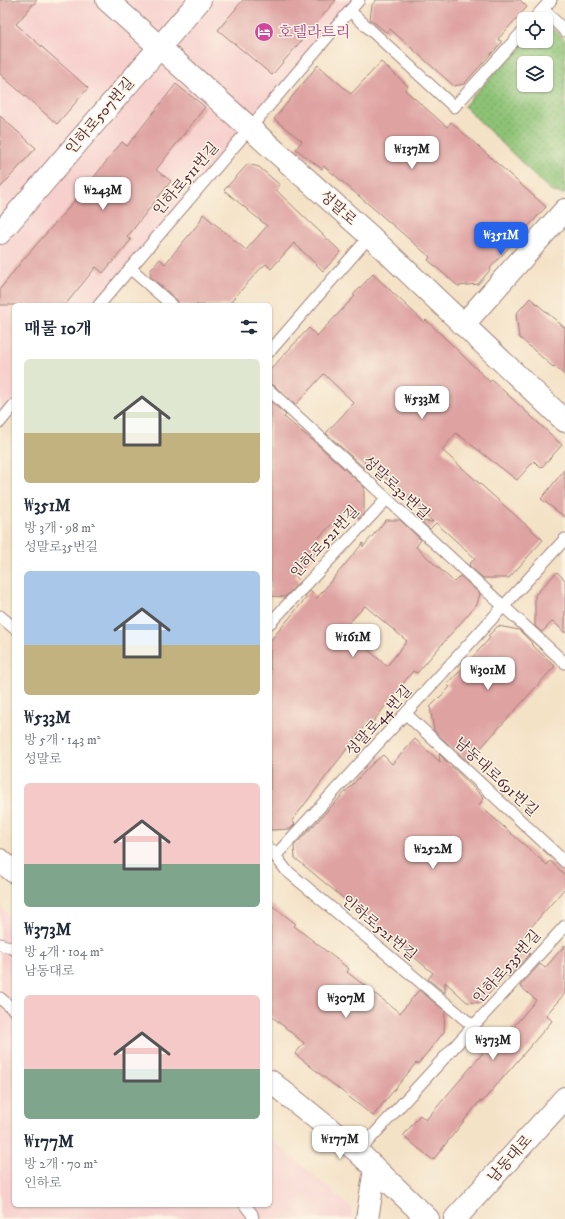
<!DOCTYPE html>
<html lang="ko">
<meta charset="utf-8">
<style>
:root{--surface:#fff;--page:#f6f6f7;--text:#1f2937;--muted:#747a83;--accent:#2563eb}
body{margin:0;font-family:"IM FELL DW Pica","Noto Serif KR",serif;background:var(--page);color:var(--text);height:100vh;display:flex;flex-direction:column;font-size:15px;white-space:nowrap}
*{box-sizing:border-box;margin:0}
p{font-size:13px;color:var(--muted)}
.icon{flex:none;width:22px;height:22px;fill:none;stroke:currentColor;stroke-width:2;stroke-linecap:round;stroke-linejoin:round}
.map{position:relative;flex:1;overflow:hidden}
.drawer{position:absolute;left:12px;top:303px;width:260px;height:904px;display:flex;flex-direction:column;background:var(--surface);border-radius:6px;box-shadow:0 1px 3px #0004}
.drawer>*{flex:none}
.buttons{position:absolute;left:517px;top:12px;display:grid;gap:8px}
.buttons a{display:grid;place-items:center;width:36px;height:36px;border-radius:6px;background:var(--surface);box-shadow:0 1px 3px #0004;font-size:20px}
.price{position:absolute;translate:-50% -34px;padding:0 9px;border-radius:8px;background:#fff;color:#222;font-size:13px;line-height:26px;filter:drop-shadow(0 1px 2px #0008)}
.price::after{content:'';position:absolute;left:50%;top:24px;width:12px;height:9px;margin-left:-6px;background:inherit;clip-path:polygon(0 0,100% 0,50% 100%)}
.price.current{background:var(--accent);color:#fff}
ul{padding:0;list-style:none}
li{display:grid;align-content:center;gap:8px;height:212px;padding:0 12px}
li span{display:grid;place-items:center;height:124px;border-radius:6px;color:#555}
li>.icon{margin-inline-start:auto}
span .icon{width:72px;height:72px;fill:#fffc;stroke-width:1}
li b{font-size:17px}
h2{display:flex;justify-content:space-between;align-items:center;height:48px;padding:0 12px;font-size:17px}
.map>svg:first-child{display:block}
.built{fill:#f7d0ce}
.park{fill:url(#park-dots);stroke:#6c7150;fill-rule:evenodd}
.building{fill:#dea2a1;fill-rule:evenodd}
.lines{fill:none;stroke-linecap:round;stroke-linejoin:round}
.service-casing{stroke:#9f8079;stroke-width:13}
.minor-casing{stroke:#9f8079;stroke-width:24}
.tertiary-casing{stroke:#9f8079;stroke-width:24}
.secondary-casing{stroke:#9f8079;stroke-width:24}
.service{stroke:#fff;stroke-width:11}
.minor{stroke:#fff;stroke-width:22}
.tertiary{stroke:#fff;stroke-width:22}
.secondary{stroke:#fff;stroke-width:22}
.labels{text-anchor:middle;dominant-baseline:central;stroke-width:3;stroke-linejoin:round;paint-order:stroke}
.hotel-label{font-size:15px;fill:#b23c85;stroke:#fcf5e5;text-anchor:start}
.street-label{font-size:15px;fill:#4a1f2b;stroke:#fcf5e5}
</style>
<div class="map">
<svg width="565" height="1219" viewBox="0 0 565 1219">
<defs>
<pattern id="park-dots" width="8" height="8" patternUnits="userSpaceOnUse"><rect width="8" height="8" fill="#8dc376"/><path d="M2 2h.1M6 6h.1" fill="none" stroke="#759e61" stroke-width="1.8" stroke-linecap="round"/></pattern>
</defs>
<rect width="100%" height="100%" fill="#fcf5e5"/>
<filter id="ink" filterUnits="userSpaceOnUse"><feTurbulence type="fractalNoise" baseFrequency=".025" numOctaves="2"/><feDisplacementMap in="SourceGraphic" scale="8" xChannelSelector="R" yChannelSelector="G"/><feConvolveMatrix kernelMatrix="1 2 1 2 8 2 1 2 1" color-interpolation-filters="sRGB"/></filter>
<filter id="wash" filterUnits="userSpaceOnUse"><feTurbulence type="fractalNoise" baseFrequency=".012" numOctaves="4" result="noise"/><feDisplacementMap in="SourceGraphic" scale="16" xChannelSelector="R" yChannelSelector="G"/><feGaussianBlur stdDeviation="0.9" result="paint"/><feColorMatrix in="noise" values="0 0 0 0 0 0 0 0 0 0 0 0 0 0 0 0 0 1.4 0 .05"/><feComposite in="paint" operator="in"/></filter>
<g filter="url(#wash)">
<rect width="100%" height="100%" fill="#f4e2c7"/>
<g class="built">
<polygon points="0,0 356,0 98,305 14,305 14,405 0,422"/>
<polygon points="0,907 14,919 14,1205 270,1205 270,1138 353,1209 351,1219 0,1219"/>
</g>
<path class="park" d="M546,25l5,2 14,13v154l-13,-2 -88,-86 60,-66 22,1zM524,63h22v22h-22z"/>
<g id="blocks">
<g class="building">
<polygon points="0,0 37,0 16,24 88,88 57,124 0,74"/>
<polygon points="243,0 336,0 272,75 218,30"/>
<polygon points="376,0 520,0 527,7 498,39 502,42 464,84 454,86 390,29 387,33 370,19 372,5"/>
<polygon points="381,62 408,86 405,90 447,127 451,122 546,207 490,268 491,269 478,284 458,286 428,260 430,257 324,166 322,169 296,149 302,141 274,119 318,65 351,94"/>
<polygon points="176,84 205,107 156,170 171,181 127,237 131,240 103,273 96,267 65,305 0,305 0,289 22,261 78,197 122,142 127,146"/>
<polygon points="0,116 36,148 0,188"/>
<polygon points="248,164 259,167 280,185 276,190 341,252 323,271 294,243 271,269 266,264 260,269 228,305 179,305 177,300 151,277 150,271 160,259 165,264 199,223 203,214 246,250 267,226 224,190"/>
<polygon points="373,274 424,322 426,320 450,343 490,382 492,380 562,445 541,468 534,461 517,480 456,433 442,450 543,540 509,578 483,578 469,565 475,558 436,523 430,529 421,521 433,522 414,504 365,459 364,468 326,433 354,403 324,374 295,405 275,386 270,384 270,370 294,344 309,328 317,336 355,296 353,295"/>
<polygon points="530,298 565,328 565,375 554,366 553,367 519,337 516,314"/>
<polygon points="270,401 286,415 284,417 317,444 364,487 364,513 359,519 347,507 317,540 323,546 295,576 300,581 285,597 270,596"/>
<polygon points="565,469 565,517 541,499"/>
<path d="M386,520h14l21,20 -5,7 38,35 6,-6 20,18 -3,10 -60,69 -4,-2 -41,52 -3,-3 -77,101 3,3 -5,5 -20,1v-189l37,-44h-3l6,-6 7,7 46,-55v4zM365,606l42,35 -20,25 -44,-37z"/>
<polygon points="557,572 565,580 565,633 553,621 542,632 535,626 535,595"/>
<polygon points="498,626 519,630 532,643 531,644 555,666 468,762 434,731 430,707 450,687 447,685 490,638 488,636"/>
<polygon points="415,739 440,762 439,754 484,798 479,805 547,865 550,861 565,875 565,888 517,943 530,954 509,977 507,974 481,1003 467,1002 445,982 445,993 428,979 433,973 295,858 294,846 373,763 383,755 392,764"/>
<polygon points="270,904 296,924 294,926 349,969 347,972 400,1013 419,990 445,1011 444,1032 418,1064 416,1063 373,1116 295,1054 304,1043 270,1015"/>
<polygon points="565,945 565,993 546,1015 552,1021 482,1102 480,1101 433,1160 403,1136 420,1115 426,1120 500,1033 505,1037 536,1000 520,986 540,964 545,968"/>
</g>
</g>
</g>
<g filter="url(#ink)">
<use href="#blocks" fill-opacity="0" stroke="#9f8079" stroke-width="1"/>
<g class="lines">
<g class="service-casing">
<g id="service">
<polyline points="543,9 565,31"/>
<polyline points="350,11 454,107 524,30"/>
<polyline points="534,19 551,0"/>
<polyline points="130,268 172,305"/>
<polyline points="99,305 359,0"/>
<polyline points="270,351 370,236"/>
<polyline points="270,391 565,663"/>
<polyline points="0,422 14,405"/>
<polyline points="0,616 14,628"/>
<polyline points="270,623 386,500"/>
<polyline points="406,714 565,862"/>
<polyline points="270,849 286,870 473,1026"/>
<polyline points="276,855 565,539"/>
<polyline points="0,944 14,949"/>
<polyline points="0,998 14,1010"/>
<polyline points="358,1152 565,926"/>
<polyline points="245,1205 252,1214 253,1219"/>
</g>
</g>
<g class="minor-casing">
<g id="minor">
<polyline points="0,233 200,0"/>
<polyline points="463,325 565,210"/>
</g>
</g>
<g class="tertiary-casing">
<polyline id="tertiary" points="107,0 370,236 565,421"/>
</g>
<g class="secondary-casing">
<g id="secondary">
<polyline points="0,860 14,872"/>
<polyline points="270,1081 358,1152 428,1219"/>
<polyline points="367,1219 375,1169"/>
<polyline points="455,1219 565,1098"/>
</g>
</g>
<use href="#service" class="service"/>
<use href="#minor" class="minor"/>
<use href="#tertiary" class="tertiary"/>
<use href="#secondary" class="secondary"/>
</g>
</g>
<defs>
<g id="hotel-disc" transform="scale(1)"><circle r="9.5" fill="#d1479c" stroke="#fcf5e5"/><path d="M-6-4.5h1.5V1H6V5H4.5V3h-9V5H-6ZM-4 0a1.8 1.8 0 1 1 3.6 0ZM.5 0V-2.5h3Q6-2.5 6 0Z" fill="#fff"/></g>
</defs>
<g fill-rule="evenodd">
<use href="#hotel-disc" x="264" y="32"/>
</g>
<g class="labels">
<g class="hotel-label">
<text x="278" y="32">호텔라트리</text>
</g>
<g class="street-label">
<text transform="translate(100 116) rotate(-49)">인하로507번길</text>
<text transform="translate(186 179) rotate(-49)">인하로511번길</text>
<text transform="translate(338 208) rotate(42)">성말로</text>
<text transform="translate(396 488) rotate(43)">성말로32번길</text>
<text transform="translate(325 542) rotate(-47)">인하로521번길</text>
<text transform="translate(379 721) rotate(-48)">성말로44번길</text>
<text transform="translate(496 777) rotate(43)">남동대로691번길</text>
<text transform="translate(379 928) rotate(40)">인하로521번길</text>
<text transform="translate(507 967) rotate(-48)">인하로535번길</text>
<text transform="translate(510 1159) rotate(-48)">남동대로</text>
</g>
</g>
</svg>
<div class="buttons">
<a><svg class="icon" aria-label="locate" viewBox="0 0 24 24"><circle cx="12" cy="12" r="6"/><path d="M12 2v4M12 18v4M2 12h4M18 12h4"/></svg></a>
<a><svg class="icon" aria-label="layers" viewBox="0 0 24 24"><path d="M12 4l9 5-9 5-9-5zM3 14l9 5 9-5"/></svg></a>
</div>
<b class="price" style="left:412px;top:170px">₩137M</b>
<b class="price" style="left:103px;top:211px">₩243M</b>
<b class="price current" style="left:501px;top:256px">₩351M</b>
<b class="price" style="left:422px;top:420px">₩533M</b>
<b class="price" style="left:353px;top:658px">₩161M</b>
<b class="price" style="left:488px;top:691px">₩301M</b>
<b class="price" style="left:433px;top:870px">₩252M</b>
<b class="price" style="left:346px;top:1019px">₩307M</b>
<b class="price" style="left:493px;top:1061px">₩373M</b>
<b class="price" style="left:340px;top:1160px">₩177M</b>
<section class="drawer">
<h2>매물 10개<svg class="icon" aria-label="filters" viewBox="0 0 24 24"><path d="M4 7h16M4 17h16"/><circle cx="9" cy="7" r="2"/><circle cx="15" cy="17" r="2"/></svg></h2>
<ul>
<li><span style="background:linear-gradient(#dfe7d0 60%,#c2b280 0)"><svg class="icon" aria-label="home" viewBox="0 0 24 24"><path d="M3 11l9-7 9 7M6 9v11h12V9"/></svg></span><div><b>₩351M</b><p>방 3개 · 98 m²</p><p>성말로35번길</p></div></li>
<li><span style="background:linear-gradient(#a9c7e8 60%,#c2b280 0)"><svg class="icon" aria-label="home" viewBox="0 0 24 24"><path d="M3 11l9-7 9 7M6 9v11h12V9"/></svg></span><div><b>₩533M</b><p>방 5개 · 143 m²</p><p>성말로</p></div></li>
<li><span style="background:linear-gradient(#f6c9c9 65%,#7fa58c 0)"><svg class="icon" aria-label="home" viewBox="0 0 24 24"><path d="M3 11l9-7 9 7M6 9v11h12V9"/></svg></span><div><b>₩373M</b><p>방 4개 · 104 m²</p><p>남동대로</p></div></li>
<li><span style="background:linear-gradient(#f6c9c9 60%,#7fa58c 0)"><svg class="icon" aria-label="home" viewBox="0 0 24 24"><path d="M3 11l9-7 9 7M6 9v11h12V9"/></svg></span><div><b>₩177M</b><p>방 2개 · 70 m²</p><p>인하로</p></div></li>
</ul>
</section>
</div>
